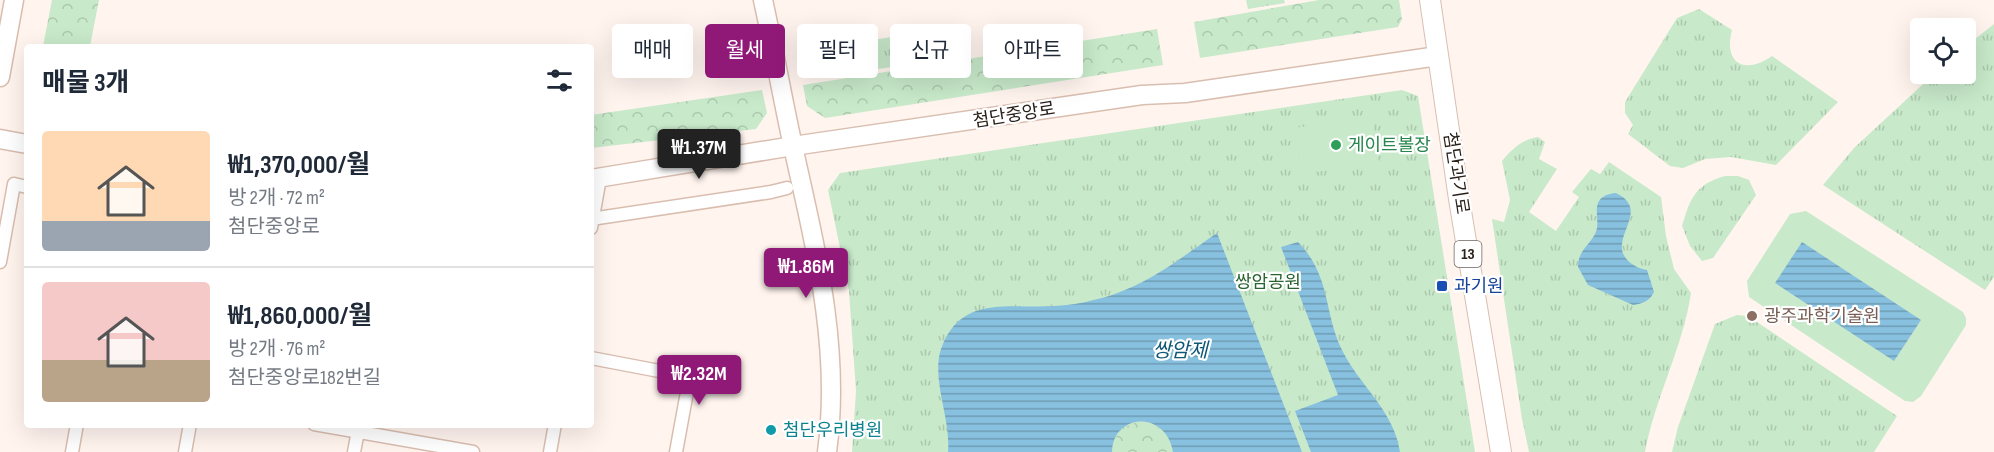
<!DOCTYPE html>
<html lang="ko">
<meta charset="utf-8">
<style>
:root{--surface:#fff;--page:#f2f2f3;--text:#1f2937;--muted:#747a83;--line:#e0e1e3;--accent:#901978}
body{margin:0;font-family:"Sofia Sans Condensed","Noto Sans KR",sans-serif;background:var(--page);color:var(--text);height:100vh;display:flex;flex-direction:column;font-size:22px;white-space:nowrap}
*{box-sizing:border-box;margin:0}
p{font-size:20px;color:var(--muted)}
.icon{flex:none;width:33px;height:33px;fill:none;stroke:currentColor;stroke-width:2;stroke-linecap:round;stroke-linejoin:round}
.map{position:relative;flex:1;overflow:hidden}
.details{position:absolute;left:24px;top:44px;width:570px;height:384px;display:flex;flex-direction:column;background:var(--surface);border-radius:6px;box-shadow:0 6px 24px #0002}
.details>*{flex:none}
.hud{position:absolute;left:612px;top:24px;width:570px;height:54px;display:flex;gap:12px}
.fabs{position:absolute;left:1910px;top:18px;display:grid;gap:12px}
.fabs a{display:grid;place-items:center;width:66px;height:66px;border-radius:6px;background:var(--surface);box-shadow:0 6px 24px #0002;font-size:30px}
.price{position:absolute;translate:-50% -51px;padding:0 14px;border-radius:6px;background:var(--accent);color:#fff;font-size:20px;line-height:39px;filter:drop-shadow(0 2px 3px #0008)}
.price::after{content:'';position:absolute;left:50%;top:36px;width:18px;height:14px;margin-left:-9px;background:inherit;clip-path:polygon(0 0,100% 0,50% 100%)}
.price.current{background:#222;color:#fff}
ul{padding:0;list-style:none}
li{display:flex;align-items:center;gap:18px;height:150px;padding:0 18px}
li+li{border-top:2px solid var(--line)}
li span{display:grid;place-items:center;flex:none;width:168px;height:120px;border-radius:6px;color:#555}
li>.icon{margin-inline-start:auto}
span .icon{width:72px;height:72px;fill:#fffc;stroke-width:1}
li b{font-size:26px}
h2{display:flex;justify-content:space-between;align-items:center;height:72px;padding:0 18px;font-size:26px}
.tag{padding:0 21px;border-radius:6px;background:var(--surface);box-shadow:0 6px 24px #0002;font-size:21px;line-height:54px}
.tag.current{background:var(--accent);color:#fff}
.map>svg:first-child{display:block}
.grass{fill:url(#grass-tufts)}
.forest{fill:url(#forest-crowns)}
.garden{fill:#c8e9ca}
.water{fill:url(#water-rules)}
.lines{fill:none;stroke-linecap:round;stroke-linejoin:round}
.street-casing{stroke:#d9beb0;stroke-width:15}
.secondary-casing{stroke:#d9beb0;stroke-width:21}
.primary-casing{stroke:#d9beb0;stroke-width:22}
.street{stroke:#fff;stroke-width:12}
.secondary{stroke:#fff;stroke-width:18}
.primary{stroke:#fff;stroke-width:20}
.leisure-dot{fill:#2e9e5b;stroke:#fff;stroke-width:2}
.transit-dot{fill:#1a4fb4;stroke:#fff;stroke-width:2}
.education-dot{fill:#8d6e63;stroke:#fff;stroke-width:2}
.culture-dot{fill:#0f9aa8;stroke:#fff;stroke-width:2}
.labels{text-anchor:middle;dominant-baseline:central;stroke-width:4.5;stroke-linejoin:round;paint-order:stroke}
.shield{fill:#fff;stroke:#6b645f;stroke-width:1.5}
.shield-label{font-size:16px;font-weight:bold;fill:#2b211b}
.street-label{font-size:18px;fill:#2b211b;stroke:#fff}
.leisure-label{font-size:18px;fill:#27864d;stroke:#fff;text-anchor:start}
.park-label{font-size:18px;fill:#296531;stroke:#fff}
.transit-label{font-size:18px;fill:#164399;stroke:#fff;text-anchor:start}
.education-label{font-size:18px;fill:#785e54;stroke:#fff;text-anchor:start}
.culture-label{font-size:18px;fill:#0d838f;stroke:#fff;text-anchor:start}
.water-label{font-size:20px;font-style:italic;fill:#0e5775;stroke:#fff}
</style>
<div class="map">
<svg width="1994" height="452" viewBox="0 0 1994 452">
<defs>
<pattern id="grass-tufts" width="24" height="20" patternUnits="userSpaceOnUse" patternTransform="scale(1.5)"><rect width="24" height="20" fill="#c8e9ca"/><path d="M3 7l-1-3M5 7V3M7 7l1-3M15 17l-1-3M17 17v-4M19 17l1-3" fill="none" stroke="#acc8ad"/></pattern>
<pattern id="forest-crowns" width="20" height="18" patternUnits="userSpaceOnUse" patternTransform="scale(1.5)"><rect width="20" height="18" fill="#c8e9ca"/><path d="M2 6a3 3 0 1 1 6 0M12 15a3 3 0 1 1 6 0" fill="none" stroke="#acc8ad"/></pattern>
<pattern id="water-rules" width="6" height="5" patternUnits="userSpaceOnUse" patternTransform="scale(1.5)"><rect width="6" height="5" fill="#88c1df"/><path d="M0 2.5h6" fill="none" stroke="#6f9cb4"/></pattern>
</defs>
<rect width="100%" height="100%" fill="#fff4ee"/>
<g class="grass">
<polygon points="1246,0 1284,0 1285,3 1248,9"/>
<path d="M1699,9l33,21c-9,34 13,45 40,26l66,46 -62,63 -45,-8 -26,2 -22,9 -13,-2 -42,-32 5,-9 -8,-12v-11l52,-84z"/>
<polygon points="1994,24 1994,277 1985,290 1823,185 1854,148 1934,74 1965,74 1965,47"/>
<polygon points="910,34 915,64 878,69 873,40"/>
<polygon points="1402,90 1418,96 1475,452 852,452 856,391 849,291 828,190 840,173"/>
<path d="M1538,137l7,5 -6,17 18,10 -28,43 27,19 23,-34 -7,-5 19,-23 9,5 9,-12 52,35 5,39 8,33 17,24c-8,54 -36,105 -46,159h-116l-7,-33 -30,-200 12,3 6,-22 -8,-39c10,-12 21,-22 36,-24z"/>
<path d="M1725,176h13l11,4 7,15 -43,63 -11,3 -12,-15 -8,-20c8,-28 14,-42 43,-50z"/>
<polygon points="1737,315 1748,316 1897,416 1874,452 1672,452 1678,427 1715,324"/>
</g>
<g class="forest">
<polygon points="52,0 99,0 90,46 43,46"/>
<polygon points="1319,0 1399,0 1402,19 1398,27 1200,58 1194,22"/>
<polygon points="1157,29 1163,65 825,118 807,106 803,85"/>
<polygon points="762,90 767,113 756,129 591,148 591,115"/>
<path d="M1139,422c19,1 30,10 34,30h-61c1,-17 11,-26 27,-30z"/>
</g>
<g class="garden">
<polygon points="1372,116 1379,163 1301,174 1294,128"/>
<polygon points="1806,211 1963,312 1966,318 1966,325 1921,396 1913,402 1905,401 1749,297 1747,281 1790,214"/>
</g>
<g class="water">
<path d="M1616,193c28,14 8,32 6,51 -2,15 13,24 25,26l7,22c-4,9 -12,12 -21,13l-45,-20 -10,-18c0,-16 10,-20 17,-33 8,-13 -10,-38 21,-41z"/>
<path d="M1217,233l85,219h-129c-7,-42 -60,-39 -61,0h-164c3,-34 -17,-72 -7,-103 19,-55 69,-40 113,-43 20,-1 39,-5 58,-11 41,-14 70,-38 105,-62z"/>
<path d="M1298,242c34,35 25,71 45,110 18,35 51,59 57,100h-89l-16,-41 43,-16 -57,-148z"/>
<polygon points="1802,242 1921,320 1894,361 1775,283"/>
</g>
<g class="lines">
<g class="street-casing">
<g id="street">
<polyline points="591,219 771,192 787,188"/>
<polyline points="591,228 600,178"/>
<polyline points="0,262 14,184 27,187"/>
<polyline points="591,358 675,374 683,381 687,392 676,452"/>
<polyline points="314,424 473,452"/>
<polyline points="72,452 77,424"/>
<polyline points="185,452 190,424"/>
<polyline points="354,452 359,426"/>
<polyline points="550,452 555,424"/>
</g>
</g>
<g class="secondary-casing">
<g id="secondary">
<path d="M763,0c11,50 20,101 31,151 22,99 47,199 33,301"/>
<polyline points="0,77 14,0"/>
<polyline points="0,139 27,144"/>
<polyline points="591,179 793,146 1142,95 1185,93 1438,56"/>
</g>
</g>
<g class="primary-casing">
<polyline id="primary" points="1430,0 1459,199 1501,452"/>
</g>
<use href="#street" class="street"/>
<use href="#secondary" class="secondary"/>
<use href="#primary" class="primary"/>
</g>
<circle class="leisure-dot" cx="1336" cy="145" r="6"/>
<rect class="transit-dot" x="1436" y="280" width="12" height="12" rx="3"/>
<circle class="education-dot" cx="1752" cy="316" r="6"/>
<circle class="culture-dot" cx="771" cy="430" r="6"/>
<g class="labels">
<rect class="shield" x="1454.5" y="241" width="27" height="26" rx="4.5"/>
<g class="shield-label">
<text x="1468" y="254">13</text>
</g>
<g class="street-label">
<text transform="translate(1014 115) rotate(-9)">첨단중앙로</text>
<text transform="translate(1456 173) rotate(81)">첨단과기로</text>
</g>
<g class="leisure-label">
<text x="1348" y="145">게이트볼장</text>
</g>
<g class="park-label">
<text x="1268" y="282">쌍암공원</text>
</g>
<g class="transit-label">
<text x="1454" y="286">과기원</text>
</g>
<g class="education-label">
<text x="1764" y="316">광주과학기술원</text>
</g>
<g class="culture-label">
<text x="783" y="430">첨단우리병원</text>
</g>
<g class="water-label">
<text x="1180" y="351">쌍암제</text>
</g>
</g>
</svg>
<div class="fabs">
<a><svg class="icon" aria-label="locate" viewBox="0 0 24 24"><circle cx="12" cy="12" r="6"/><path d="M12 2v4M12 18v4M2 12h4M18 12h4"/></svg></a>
</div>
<b class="price current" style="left:699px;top:180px">₩1.37M</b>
<b class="price" style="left:806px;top:299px">₩1.86M</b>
<b class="price" style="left:699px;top:406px">₩2.32M</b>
<div class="hud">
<a class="tag">매매</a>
<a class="tag current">월세</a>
<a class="tag">필터</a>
<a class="tag">신규</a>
<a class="tag">아파트</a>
</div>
<section class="details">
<h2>매물 3개<svg class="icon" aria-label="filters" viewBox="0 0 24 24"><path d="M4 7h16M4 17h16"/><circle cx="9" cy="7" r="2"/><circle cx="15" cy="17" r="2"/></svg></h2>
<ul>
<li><span style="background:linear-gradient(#ffd9b3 75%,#9aa5b1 0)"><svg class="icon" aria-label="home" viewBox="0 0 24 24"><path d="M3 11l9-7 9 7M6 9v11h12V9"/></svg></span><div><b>₩1,370,000/월</b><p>방 2개 · 72 m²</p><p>첨단중앙로</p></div></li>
<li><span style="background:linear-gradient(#f6c9c9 65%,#b9a48a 0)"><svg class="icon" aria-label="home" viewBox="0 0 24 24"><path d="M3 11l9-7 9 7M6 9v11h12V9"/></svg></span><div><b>₩1,860,000/월</b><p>방 2개 · 76 m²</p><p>첨단중앙로182번길</p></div></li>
</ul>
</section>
</div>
